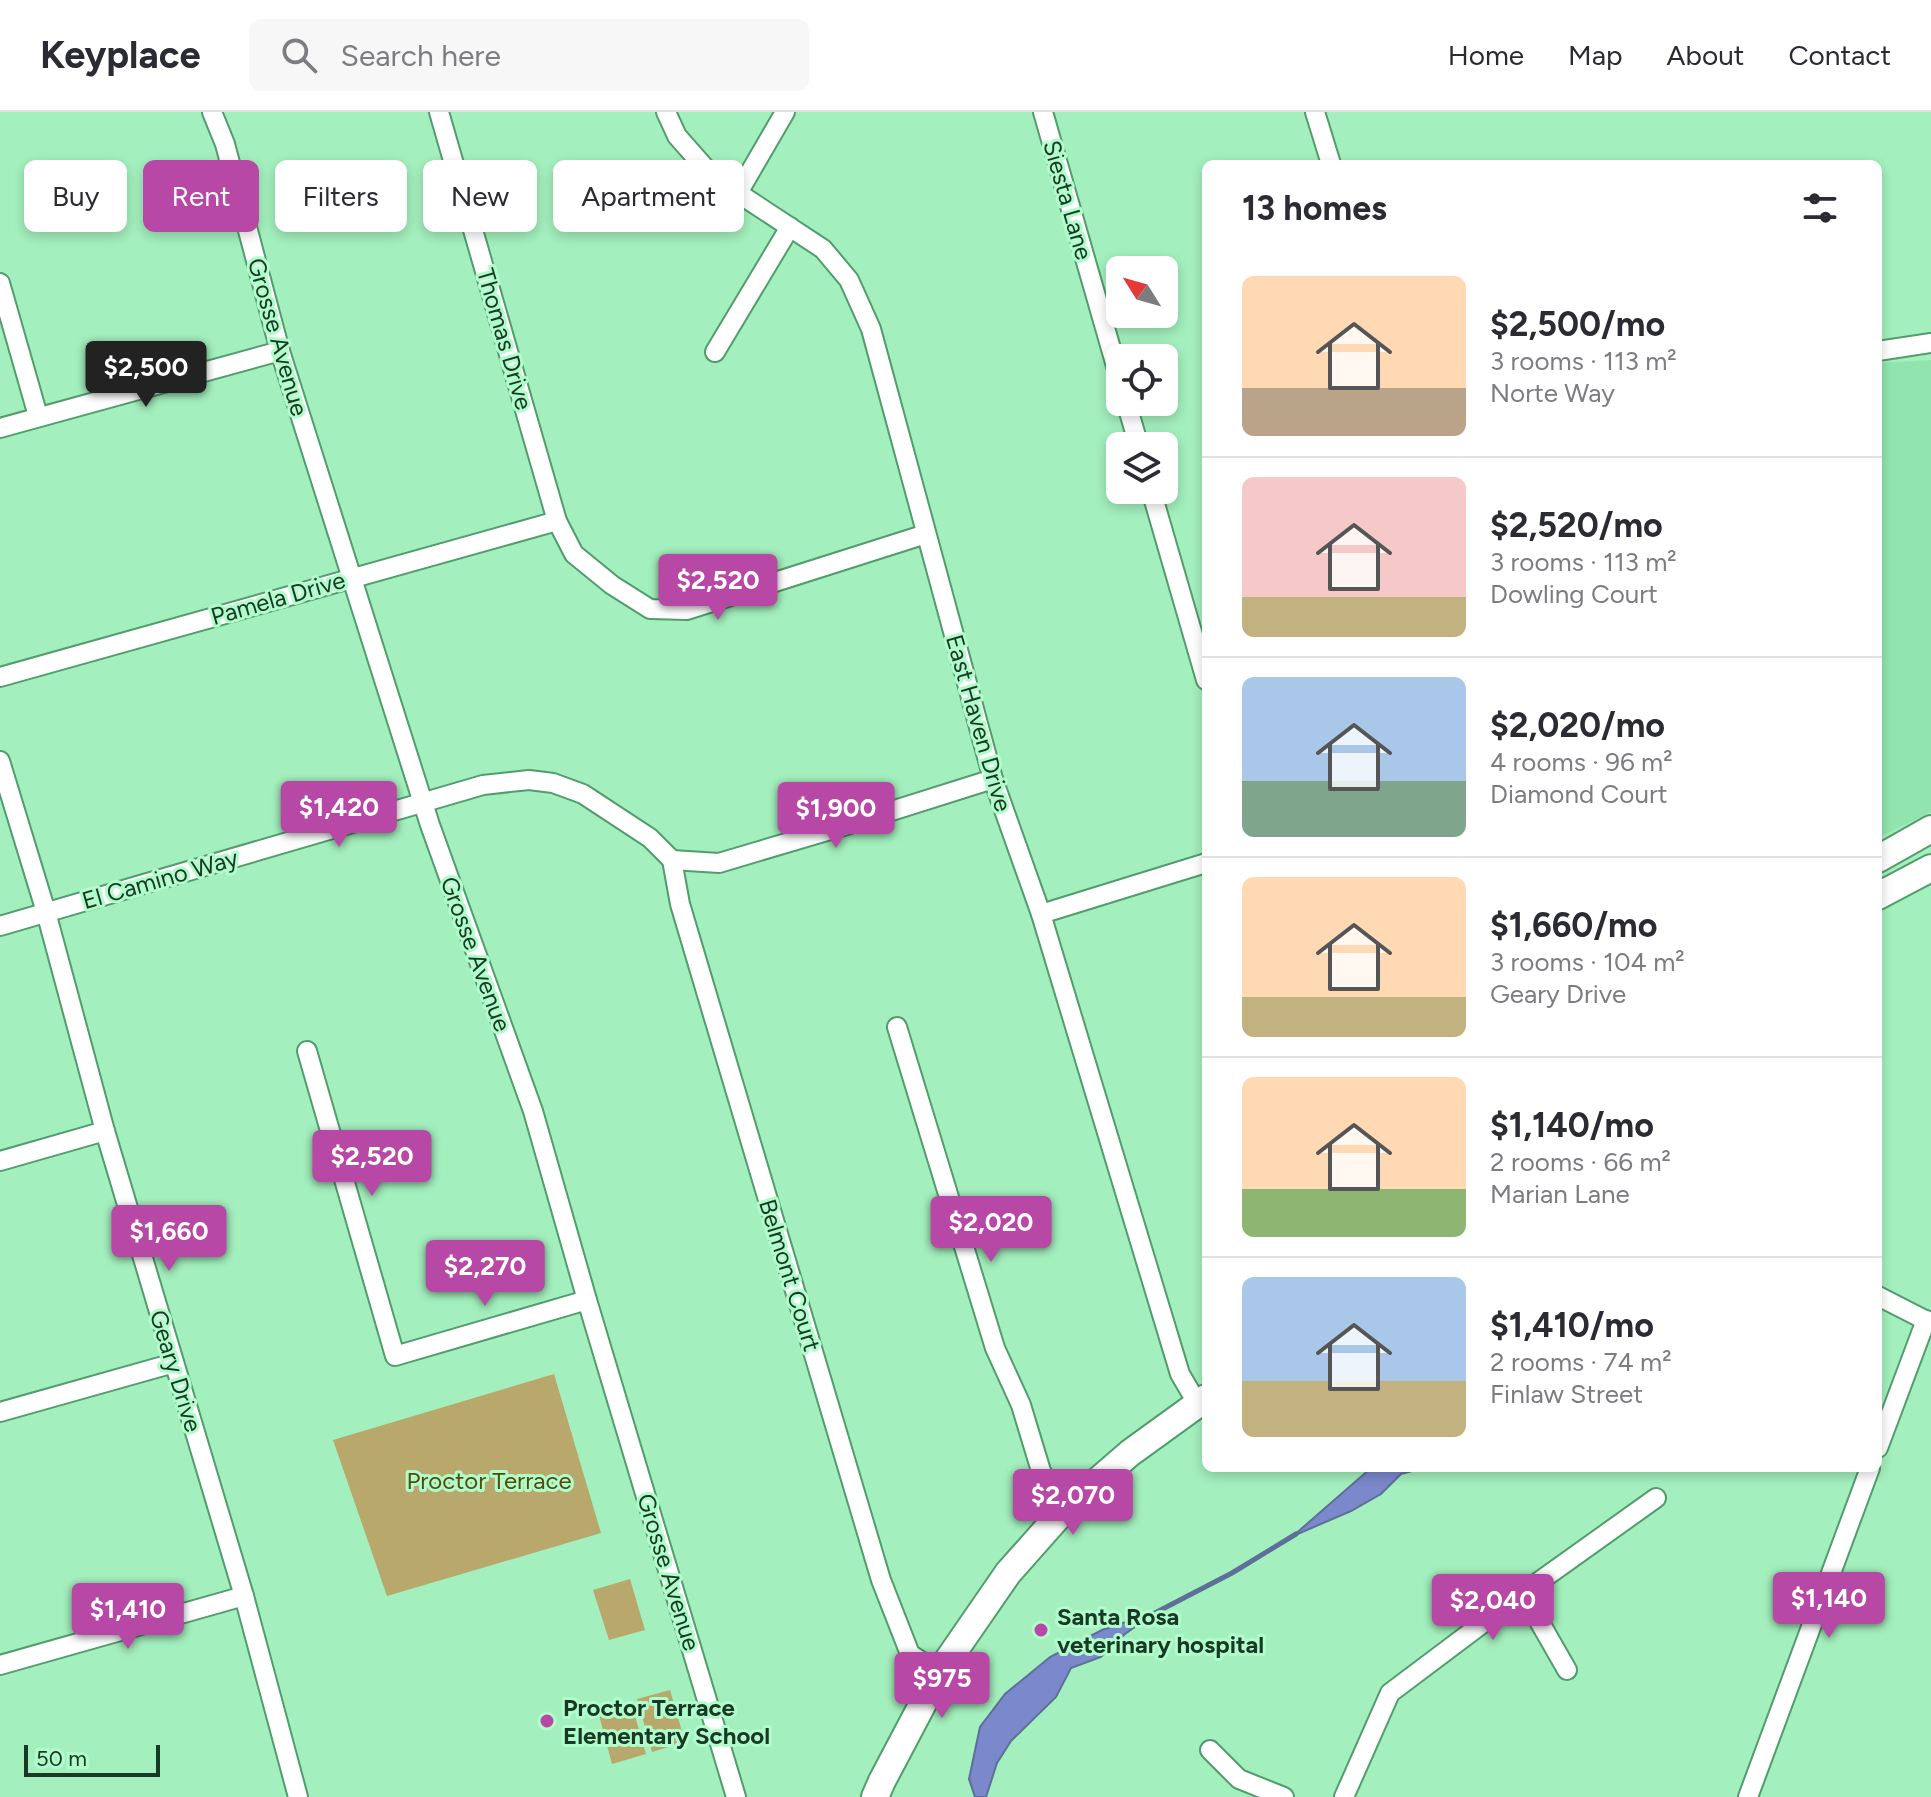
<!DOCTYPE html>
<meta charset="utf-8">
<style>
:root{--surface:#fff;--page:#f7f7f7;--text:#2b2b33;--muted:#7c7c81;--line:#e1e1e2;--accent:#b848a5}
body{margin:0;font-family:Figtree,sans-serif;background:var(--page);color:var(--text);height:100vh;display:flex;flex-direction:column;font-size:30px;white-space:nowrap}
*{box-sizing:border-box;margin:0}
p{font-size:26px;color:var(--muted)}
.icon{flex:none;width:44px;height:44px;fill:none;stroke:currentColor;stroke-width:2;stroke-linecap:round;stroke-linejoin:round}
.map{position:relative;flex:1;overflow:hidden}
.panel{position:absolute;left:1202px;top:48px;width:680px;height:1312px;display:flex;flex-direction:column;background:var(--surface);border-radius:12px;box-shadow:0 4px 12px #0003}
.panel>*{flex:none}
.hud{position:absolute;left:24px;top:48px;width:760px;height:72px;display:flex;gap:16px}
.needle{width:52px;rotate:307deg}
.fabs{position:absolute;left:1106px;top:144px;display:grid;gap:16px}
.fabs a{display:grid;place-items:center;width:72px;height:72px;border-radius:12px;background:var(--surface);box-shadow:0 4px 12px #0003;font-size:40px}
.scale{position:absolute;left:24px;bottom:20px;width:136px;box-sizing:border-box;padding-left:8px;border:4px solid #193825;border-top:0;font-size:22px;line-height:28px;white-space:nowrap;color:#193825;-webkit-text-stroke:6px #b0fcca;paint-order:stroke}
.price{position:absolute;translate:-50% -68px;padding:0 18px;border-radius:8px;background:var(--accent);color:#fff;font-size:26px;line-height:52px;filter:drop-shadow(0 2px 4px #0008)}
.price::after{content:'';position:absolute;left:50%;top:48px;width:24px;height:18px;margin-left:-12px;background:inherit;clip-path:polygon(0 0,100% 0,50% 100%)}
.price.on{background:#222;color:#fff}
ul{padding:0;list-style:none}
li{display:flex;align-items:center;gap:24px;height:200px;padding:0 40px}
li+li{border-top:2px solid var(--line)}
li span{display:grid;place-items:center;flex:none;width:224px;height:160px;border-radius:12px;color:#555}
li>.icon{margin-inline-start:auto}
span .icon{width:96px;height:96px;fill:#fffc;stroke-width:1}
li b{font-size:34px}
h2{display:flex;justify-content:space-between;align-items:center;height:96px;padding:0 40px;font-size:34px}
.tag{padding:0 28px;border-radius:12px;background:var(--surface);box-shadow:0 4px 12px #0003;font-size:28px;line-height:72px}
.tag.on{background:var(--accent);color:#fff}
header{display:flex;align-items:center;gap:48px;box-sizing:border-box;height:112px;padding:0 40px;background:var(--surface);border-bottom:2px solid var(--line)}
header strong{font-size:38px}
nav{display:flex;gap:44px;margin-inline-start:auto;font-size:28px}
.search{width:560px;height:72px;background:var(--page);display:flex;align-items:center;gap:20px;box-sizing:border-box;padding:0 28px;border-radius:12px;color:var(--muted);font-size:30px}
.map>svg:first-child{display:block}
.built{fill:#92e4af}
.green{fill:#b8a86c}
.water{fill:#7b88cb;stroke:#5e7099;stroke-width:2}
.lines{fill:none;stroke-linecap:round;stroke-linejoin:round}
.stream{stroke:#5e7099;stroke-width:5}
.minor-casing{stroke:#529c6e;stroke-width:22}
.secondary-casing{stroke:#529c6e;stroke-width:30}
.minor{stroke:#fff;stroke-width:18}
.secondary{stroke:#fff;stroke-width:26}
.poi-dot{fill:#b848a5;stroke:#b0fcca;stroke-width:3}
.labels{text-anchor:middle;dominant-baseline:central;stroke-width:6;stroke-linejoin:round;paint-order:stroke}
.street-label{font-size:24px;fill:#193825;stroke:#b0fcca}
.park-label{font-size:24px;fill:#574909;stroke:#b0fcca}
.poi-label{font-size:24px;font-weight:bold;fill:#193825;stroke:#b0fcca;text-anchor:start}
</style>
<header>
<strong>Keyplace</strong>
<div class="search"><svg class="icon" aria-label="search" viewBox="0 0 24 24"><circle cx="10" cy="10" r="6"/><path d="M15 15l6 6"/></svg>Search here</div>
<nav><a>Home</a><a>Map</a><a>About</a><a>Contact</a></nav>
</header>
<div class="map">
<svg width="1931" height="1685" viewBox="0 0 1931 1685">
<rect width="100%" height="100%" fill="#a3efbd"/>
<polygon class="built" points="1931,248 1931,700 1878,726 1878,251"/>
<g class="green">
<polygon points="554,1262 601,1421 387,1484 333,1328"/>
<polygon points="630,1467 645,1518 609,1528 593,1478"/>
<polygon points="670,1578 685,1630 652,1640 637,1587"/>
<polygon points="631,1590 646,1642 612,1652 598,1599"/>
</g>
<g class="water">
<polygon points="1371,1356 1423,1356 1401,1362 1381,1382 1351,1399 1293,1424"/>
<polygon points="1156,1500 1125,1522 1101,1545 1071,1556 1056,1585 1011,1629 997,1651 986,1685 975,1685 969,1667 980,1615 1005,1582 1050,1545 1102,1518"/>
</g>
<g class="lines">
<polyline class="stream" points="1151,1503 1232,1461 1296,1422"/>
<g class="minor-casing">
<g id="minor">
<polyline points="212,0 225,32 280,239 430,713 533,999 587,1188 736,1685"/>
<polyline points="439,0 557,409 574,442 612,473 650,497 687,498 926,422"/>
<polyline points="666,0 677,24 707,58 738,81 823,137 849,168 871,217 993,667 1041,802 1180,1262 1197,1291"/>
<polyline points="1043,0 1120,268"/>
<polyline points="1315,0 1331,52"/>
<polyline points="738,81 785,0"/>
<polyline points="0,171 38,304"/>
<polyline points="1878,239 1931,231"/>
<polyline points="715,240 790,115"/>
<polyline points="1126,290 1139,334"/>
<polyline points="0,316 280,239"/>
<polyline points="1151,378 1206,568"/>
<polyline points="0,565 557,409"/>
<polyline points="0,649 46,800 105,1019 244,1484 298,1685"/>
<polyline points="672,748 680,792 881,1468 910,1542 939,1561"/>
<polyline points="672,748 719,751 847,713 993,667"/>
<polyline points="1041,802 1206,751"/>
<polyline points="0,814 483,673 529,668 553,671 583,682 650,726 672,748"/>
<polyline points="897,915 995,1236 1021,1293 1041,1359 1063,1399"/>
<polyline points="307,939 395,1244 587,1188"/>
<polyline points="0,1049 105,1019"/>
<polyline points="1878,1184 1931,1211"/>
<polyline points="0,1300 174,1251"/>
<polyline points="1878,1336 1926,1208"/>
<polyline points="1523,1481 1567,1558"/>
<polyline points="0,1553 244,1484"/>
<polyline points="1210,1638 1239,1667 1284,1685"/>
<polyline points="1344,1685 1390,1581 1523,1481 1656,1386"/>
<polyline points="1748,1685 1870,1356"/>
</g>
</g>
<g class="secondary-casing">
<g id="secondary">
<polyline points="1878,747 1931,717"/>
<polyline points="1878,784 1931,756"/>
<polyline points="875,1685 882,1669 939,1561 1008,1461 1063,1399 1130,1341 1206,1286"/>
</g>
</g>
<use href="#minor" class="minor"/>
<use href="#secondary" class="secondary"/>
</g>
<g class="poi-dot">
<circle cx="1041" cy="1518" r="8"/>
<circle cx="547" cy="1609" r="8"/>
</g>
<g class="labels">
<g class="street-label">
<text transform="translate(1068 88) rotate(74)">Siesta Lane</text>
<text transform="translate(278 225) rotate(74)">Grosse Avenue</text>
<text transform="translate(505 227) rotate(74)">Thomas Drive</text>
<text transform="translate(278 486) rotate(-16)">Pamela Drive</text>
<text transform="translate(979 611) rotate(74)">East Haven Drive</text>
<text transform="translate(160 767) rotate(-16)">El Camino Way</text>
<text transform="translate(476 842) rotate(70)">Grosse Avenue</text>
<text transform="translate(790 1163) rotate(73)">Belmont Court</text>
<text transform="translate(176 1259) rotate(73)">Geary Drive</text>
<text transform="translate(669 1460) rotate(73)">Grosse Avenue</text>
</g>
<g class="park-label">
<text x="489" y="1368">Proctor Terrace</text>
</g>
<g class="poi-label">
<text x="1057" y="1504">Santa Rosa<tspan x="1057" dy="28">veterinary hospital</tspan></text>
<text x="563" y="1595">Proctor Terrace<tspan x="563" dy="28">Elementary School</tspan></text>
</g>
</g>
</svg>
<div class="fabs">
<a><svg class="needle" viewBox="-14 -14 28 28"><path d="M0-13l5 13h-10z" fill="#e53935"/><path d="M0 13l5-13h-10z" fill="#7c7c81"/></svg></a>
<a><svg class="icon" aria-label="locate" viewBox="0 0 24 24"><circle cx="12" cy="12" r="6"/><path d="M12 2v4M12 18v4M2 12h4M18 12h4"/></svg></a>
<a><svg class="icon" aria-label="layers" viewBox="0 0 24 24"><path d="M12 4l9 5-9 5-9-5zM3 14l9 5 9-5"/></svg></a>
</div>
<div class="scale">50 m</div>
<b class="price on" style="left:146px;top:297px">$2,500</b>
<b class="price" style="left:718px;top:510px">$2,520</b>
<b class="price" style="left:339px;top:737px">$1,420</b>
<b class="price" style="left:836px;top:738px">$1,900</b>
<b class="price" style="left:372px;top:1086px">$2,520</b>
<b class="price" style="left:991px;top:1152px">$2,020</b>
<b class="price" style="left:169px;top:1161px">$1,660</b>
<b class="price" style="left:485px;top:1196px">$2,270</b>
<b class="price" style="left:1073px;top:1425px">$2,070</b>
<b class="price" style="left:1829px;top:1528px">$1,140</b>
<b class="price" style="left:1493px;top:1530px">$2,040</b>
<b class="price" style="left:128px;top:1539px">$1,410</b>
<b class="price" style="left:942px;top:1608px">$975</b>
<div class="hud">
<a class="tag">Buy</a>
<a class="tag on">Rent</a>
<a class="tag">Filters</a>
<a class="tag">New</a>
<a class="tag">Apartment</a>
</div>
<section class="panel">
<h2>13 homes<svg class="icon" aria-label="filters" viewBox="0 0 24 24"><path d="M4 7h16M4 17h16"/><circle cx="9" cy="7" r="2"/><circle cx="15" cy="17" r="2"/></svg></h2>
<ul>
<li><span style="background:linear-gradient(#ffd9b3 70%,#b9a48a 0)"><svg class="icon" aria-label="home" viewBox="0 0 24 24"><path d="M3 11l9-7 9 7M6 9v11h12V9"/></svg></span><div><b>$2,500/mo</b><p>3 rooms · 113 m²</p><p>Norte Way</p></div></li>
<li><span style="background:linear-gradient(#f6c9c9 75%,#c2b280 0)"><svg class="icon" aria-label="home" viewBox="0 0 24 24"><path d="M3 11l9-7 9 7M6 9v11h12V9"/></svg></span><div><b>$2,520/mo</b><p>3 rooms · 113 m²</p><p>Dowling Court</p></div></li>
<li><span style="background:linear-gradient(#a9c7e8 65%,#7fa58c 0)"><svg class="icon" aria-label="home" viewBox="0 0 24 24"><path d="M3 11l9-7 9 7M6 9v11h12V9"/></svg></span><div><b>$2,020/mo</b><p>4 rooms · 96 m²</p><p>Diamond Court</p></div></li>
<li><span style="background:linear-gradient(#ffd9b3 75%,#c2b280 0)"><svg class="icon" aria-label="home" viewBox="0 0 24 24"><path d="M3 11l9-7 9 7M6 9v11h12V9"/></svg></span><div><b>$1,660/mo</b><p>3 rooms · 104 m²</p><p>Geary Drive</p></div></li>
<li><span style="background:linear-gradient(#ffd9b3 70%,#8fb573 0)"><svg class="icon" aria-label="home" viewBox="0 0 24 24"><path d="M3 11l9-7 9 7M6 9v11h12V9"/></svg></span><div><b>$1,140/mo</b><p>2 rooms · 66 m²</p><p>Marian Lane</p></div></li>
<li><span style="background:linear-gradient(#a9c7e8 65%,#c2b280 0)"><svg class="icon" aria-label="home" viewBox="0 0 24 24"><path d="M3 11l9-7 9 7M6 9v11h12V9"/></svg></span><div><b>$1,410/mo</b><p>2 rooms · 74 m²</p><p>Finlaw Street</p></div></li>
</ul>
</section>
</div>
